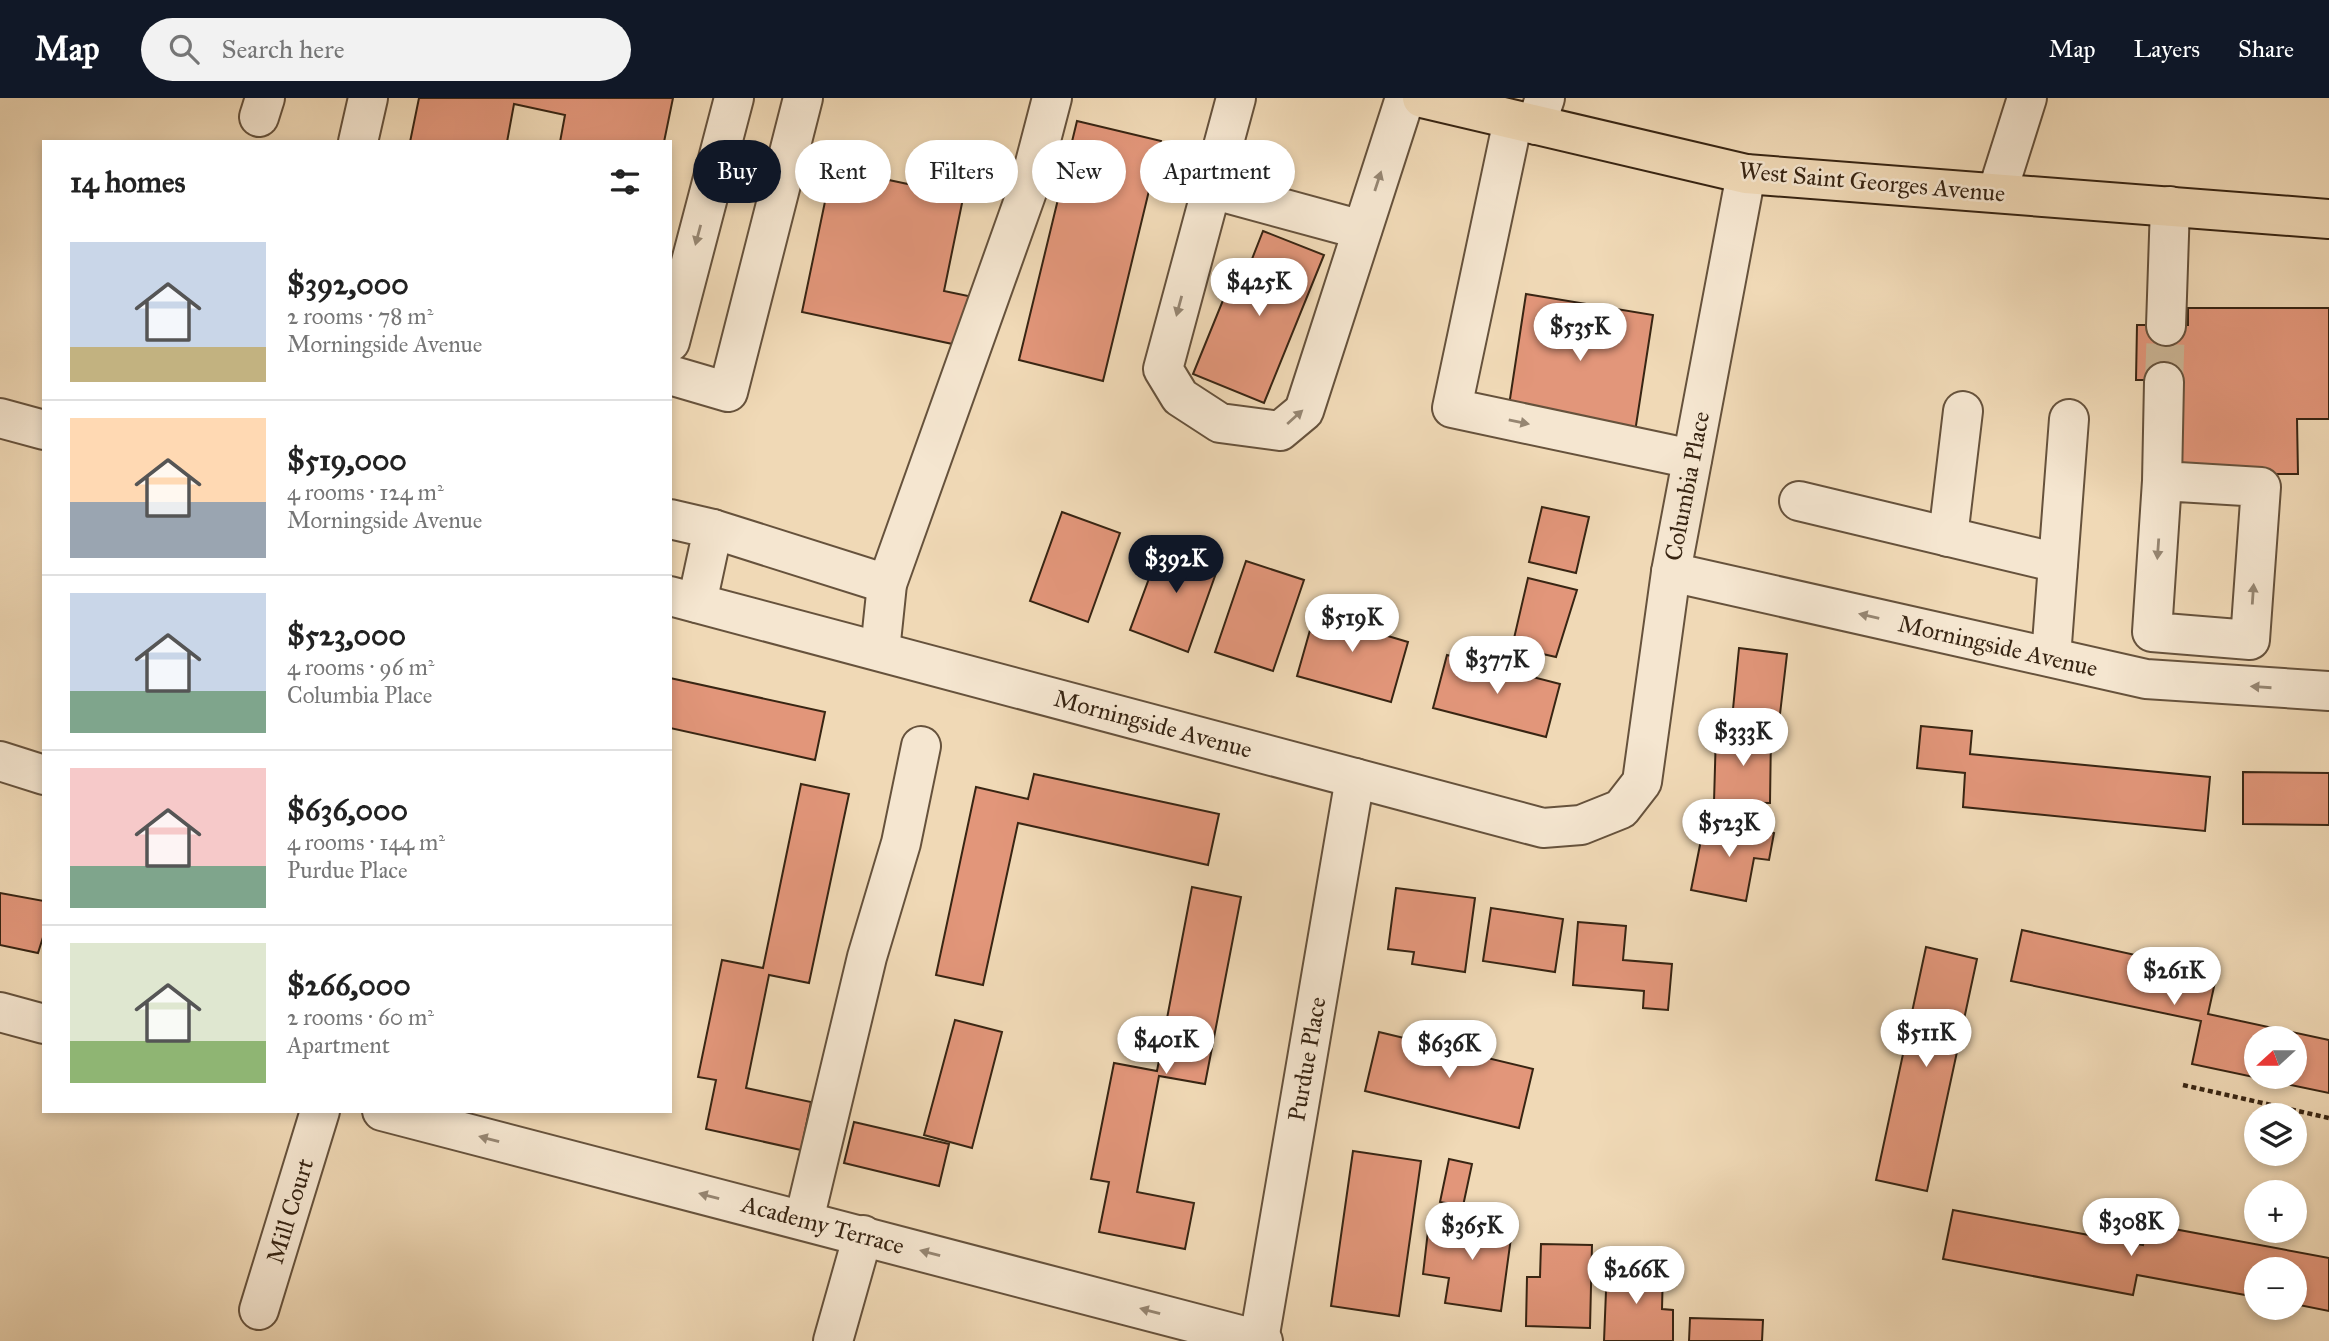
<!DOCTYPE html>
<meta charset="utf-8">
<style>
:root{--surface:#fff;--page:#f2f2f2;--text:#222;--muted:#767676;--line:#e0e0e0;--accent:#111827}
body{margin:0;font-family:"IM FELL Great Primer",serif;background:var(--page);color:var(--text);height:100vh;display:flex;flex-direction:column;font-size:26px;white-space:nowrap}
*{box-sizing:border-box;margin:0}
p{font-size:23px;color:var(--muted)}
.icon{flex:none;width:38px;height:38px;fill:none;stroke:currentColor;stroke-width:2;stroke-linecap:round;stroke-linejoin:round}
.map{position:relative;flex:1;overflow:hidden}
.drawer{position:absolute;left:42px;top:42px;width:630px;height:973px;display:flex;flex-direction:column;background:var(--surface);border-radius:0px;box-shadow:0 4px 10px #0003}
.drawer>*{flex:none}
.banner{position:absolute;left:693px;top:42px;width:665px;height:63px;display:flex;gap:14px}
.needle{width:46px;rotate:249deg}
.buttons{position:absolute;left:2244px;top:928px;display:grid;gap:14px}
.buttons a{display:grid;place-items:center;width:63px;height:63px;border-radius:50%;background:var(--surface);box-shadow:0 4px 10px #0003;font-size:35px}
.price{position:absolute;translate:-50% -60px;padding:0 16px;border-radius:24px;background:#fff;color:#222;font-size:23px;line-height:46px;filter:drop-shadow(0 2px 4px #0008)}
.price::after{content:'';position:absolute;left:50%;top:42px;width:21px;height:16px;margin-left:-10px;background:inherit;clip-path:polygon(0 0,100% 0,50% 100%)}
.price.selected{background:var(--accent);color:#fff}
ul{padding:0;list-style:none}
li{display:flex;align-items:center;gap:21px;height:175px;padding:0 28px}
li+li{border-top:2px solid var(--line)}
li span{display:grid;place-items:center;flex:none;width:196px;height:140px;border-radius:0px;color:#555}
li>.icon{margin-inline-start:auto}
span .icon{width:84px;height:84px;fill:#fffc;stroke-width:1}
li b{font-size:30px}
h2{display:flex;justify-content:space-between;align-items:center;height:84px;padding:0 28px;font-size:30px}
.pill{padding:0 24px;border-radius:32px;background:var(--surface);box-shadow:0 4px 10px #0003;font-size:24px;line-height:63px}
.pill.selected{background:var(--accent);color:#fff}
header{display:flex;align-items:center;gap:42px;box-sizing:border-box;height:98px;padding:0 35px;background:var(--accent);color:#fff}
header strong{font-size:33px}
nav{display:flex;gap:38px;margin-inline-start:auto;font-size:24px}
.search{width:490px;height:63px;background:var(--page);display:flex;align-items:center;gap:18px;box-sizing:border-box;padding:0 24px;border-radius:38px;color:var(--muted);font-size:26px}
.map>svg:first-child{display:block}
.building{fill:#e2967a;stroke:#382513;stroke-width:2;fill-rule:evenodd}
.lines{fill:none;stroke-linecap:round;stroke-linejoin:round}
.minor-tunnel{stroke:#cbb595;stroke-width:38;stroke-dasharray:38 19;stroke-linecap:butt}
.minor-casing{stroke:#66523c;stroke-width:42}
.major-casing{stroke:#382513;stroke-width:42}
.path{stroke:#382513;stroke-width:4.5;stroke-dasharray:5 3.5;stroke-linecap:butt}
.minor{stroke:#f5e6d0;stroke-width:38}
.major{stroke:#f0d9b6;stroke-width:38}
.oneway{fill:#968672}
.labels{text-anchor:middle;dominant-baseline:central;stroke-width:5;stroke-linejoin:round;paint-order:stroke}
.street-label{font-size:24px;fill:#382513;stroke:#f5e6d0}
</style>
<header>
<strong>Map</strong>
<div class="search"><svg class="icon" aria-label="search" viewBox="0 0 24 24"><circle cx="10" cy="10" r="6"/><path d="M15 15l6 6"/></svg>Search here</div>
<nav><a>Map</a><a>Layers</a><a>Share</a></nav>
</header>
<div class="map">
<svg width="2329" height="1243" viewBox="0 0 2329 1243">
<rect width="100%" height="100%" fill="#f0d9b6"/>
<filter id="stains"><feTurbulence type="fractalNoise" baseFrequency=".00286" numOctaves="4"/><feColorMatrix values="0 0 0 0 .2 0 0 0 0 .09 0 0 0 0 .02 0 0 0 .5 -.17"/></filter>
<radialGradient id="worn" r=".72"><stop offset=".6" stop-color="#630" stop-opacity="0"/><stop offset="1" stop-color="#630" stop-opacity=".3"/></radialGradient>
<g class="building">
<polygon points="419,0 673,0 664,44 560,44 565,17 514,6 507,44 410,44"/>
<polygon points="1077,23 1161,43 1103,283 1019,262"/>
<polygon points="832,70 941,93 945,71 968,76 944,193 973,199 962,248 802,214"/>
<polygon points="1263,133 1324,157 1264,305 1193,276 1230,185 1241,189"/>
<polygon points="1526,196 1653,217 1635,334 1508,314"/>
<polygon points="2188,210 2329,210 2329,321 2297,321 2298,376 2178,376 2178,282 2136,282 2137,227 2188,227"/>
<polygon points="1542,409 1589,419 1576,475 1529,464"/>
<polygon points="1062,414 1120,435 1088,524 1030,503"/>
<polygon points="1164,440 1221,461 1188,554 1130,532"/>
<polygon points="1246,463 1304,482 1273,573 1215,554"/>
<polygon points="1528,480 1577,492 1556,559 1512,549"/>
<polygon points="1318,504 1375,520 1371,533 1408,544 1391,604 1297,578"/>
<polygon points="1739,550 1787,556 1780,616 1733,611"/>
<polygon points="1447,557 1560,586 1546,639 1433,610"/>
<polygon points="670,580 825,614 815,662 670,630"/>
<polygon points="1921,628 1972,633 1970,656 2210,679 2205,733 1963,709 1965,675 1917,670"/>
<polygon points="1716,634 1771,635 1770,705 1714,704"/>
<polygon points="2243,674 2329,675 2329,727 2243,726"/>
<polygon points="1034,676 1219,716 1208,767 1018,725 983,887 936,877 976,689 1028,701"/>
<polygon points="801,686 849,696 809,885 769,877 746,990 811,1004 801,1052 706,1031 716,982 698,979 722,862 763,870"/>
<polygon points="1705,722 1774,735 1769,762 1754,760 1746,803 1691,792"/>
<polygon points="1192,789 1241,799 1205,986 1159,978 1137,1094 1194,1105 1185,1151 1099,1134 1109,1084 1091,1081 1114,965 1157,973"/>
<polygon points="1396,790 1475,800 1465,874 1412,866 1414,854 1388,851"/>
<polygon points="0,795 44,803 44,836 38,855 0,847"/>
<polygon points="1491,810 1563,821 1555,874 1483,863"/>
<polygon points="1578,824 1626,828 1623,862 1672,866 1668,912 1643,910 1644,893 1573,887"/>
<path d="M2022,832l195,43 -9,41 121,26v53l-137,-29 9,-43 -190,-40zM2256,940h38v38h-38z"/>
<polygon points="1926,849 1977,861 1927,1093 1876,1082"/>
<polygon points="955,922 1002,934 972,1050 924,1037"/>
<polygon points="1379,934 1533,971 1519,1030 1365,993"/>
<polygon points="854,1024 949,1046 939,1088 844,1065"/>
<polygon points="1353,1053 1421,1063 1399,1218 1331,1208"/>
<polygon points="1449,1061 1472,1066 1463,1108 1440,1104"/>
<polygon points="1953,1112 2143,1147 2147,1126 2329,1160 2329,1213 2294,1206 2294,1171 2256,1171 2256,1199 2137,1177 2133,1197 1943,1161"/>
<polygon points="1458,1118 1513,1125 1501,1213 1445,1205 1449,1180 1423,1176 1428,1133 1456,1137"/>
<polygon points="1541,1146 1592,1147 1590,1230 1526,1228 1527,1179 1540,1179"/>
<polygon points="1607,1168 1663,1170 1662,1211 1673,1212 1673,1243 1604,1243"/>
<polygon points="1690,1220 1763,1222 1762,1243 1689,1243"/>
</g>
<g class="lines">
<polyline class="minor-tunnel" points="2164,284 2166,228"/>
<g class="minor-casing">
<g id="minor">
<polyline points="1236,0 1163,271 1180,299 1220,325 1280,333 1304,313 1405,0"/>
<polyline points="259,19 265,0"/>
<polyline points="1513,22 1452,310 1692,361"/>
<polyline points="1536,27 1545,0"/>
<polyline points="358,44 368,0"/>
<polyline points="1211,91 1362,132"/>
<polyline points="1997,95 2027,0"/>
<polyline points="2166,228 2170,108"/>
<polyline points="670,244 734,0"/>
<polyline points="670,277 728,294 803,0"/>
<polyline points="0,320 44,332"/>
<polyline points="2162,383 2261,389 2250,542 2152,534 2162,383 2164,284"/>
<polyline points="1799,403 2058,465"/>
<polyline points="670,421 713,431 697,505"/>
<polyline points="713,431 887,486"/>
<polyline points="1948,439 1963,313"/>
<polyline points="1671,474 2146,581 2329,593"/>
<polyline points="670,498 1543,730 1581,727 1621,711 1642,684 1671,474 1746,76"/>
<polyline points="880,553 887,486 1029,88 1052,0"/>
<polyline points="2051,559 2069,321"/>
<polyline points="0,663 44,677"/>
<polyline points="0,914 44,926"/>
<polyline points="382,1013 1263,1243"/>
<polyline points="804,1122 867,859 901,745 921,648"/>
<polyline points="259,1212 320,1013"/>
<polyline points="1259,1242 1355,680"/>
<polyline points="833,1243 863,1137"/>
</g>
</g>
<g class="major-casing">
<polyline id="major" points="1422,0 1746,76 2329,121"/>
</g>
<polyline class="path" points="2183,987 2329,1020"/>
<use href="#minor" class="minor"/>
<use href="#major" class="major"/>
</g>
<defs><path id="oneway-solid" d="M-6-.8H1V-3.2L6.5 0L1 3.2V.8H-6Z" transform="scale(1.75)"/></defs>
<g class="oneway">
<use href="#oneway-solid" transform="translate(1378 83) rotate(-72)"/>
<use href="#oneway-solid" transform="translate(698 137) rotate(105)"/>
<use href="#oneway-solid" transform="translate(1179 208) rotate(105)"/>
<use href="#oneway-solid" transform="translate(1295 319) rotate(-42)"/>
<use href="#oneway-solid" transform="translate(1519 324) rotate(12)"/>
<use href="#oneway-solid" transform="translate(2158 451) rotate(94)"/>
<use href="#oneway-solid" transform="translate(2253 496) rotate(-86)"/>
<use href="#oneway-solid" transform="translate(1869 518) rotate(-167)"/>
<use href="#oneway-solid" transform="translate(2261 589) rotate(-176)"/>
<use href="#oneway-solid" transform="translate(489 1041) rotate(-165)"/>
<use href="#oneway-solid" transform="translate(709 1098) rotate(-165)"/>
<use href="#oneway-solid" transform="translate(930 1155) rotate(-165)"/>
<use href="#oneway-solid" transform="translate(1150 1213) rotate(-165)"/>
</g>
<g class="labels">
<g class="street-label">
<text transform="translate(1872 84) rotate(5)">West Saint Georges Avenue</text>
<text transform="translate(1687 388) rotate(-79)">Columbia Place</text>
<text transform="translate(1998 548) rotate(13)">Morningside Avenue</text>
<text transform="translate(1153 626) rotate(15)">Morningside Avenue</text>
<text transform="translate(1307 961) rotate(-80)">Purdue Place</text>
<text transform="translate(290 1113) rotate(-73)">Mill Court</text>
<text transform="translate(823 1127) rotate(15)">Academy Terrace</text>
</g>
</g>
<rect width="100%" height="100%" filter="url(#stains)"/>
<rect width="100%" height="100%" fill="url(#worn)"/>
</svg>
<div class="buttons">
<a><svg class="needle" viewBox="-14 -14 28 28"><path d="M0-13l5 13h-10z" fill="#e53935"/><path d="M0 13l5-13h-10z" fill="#767676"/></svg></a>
<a><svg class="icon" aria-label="layers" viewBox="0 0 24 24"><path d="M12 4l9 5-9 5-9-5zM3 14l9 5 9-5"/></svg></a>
<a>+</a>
<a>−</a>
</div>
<b class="price" style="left:1259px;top:220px">$425K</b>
<b class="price" style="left:1580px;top:265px">$535K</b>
<b class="price selected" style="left:1176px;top:497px">$392K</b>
<b class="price" style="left:1352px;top:556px">$519K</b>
<b class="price" style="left:1497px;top:598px">$377K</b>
<b class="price" style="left:1743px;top:670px">$333K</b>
<b class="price" style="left:1729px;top:761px">$523K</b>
<b class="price" style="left:2174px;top:909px">$261K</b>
<b class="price" style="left:1926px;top:971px">$511K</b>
<b class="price" style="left:1166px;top:978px">$401K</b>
<b class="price" style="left:1449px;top:982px">$636K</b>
<b class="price" style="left:2131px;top:1160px">$308K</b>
<b class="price" style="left:1472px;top:1164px">$365K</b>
<b class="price" style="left:1636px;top:1208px">$266K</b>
<div class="banner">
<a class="pill selected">Buy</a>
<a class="pill">Rent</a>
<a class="pill">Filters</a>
<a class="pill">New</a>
<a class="pill">Apartment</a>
</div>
<section class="drawer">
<h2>14 homes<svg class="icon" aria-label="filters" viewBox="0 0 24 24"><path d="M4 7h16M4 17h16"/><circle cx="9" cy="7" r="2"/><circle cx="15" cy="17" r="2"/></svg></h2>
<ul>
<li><span style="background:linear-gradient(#c9d6e8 75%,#c2b280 0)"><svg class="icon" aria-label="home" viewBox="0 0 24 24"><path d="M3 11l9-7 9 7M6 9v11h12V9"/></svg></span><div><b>$392,000</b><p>2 rooms · 78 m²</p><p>Morningside Avenue</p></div></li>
<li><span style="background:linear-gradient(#ffd9b3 60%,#9aa5b1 0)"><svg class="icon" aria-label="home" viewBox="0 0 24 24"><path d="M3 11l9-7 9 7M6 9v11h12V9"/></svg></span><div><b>$519,000</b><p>4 rooms · 124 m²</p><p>Morningside Avenue</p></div></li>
<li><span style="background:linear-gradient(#c9d6e8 70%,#7fa58c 0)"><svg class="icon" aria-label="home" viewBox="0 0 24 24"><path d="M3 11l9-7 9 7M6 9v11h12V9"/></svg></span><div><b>$523,000</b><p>4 rooms · 96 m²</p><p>Columbia Place</p></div></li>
<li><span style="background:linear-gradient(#f6c9c9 70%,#7fa58c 0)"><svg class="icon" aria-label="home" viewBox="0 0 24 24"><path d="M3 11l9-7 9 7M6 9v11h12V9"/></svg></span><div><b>$636,000</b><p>4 rooms · 144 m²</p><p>Purdue Place</p></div></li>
<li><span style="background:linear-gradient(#dfe7d0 70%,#8fb573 0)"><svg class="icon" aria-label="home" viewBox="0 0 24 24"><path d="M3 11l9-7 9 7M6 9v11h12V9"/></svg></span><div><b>$266,000</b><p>2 rooms · 60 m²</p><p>Apartment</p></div></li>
</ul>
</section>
</div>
